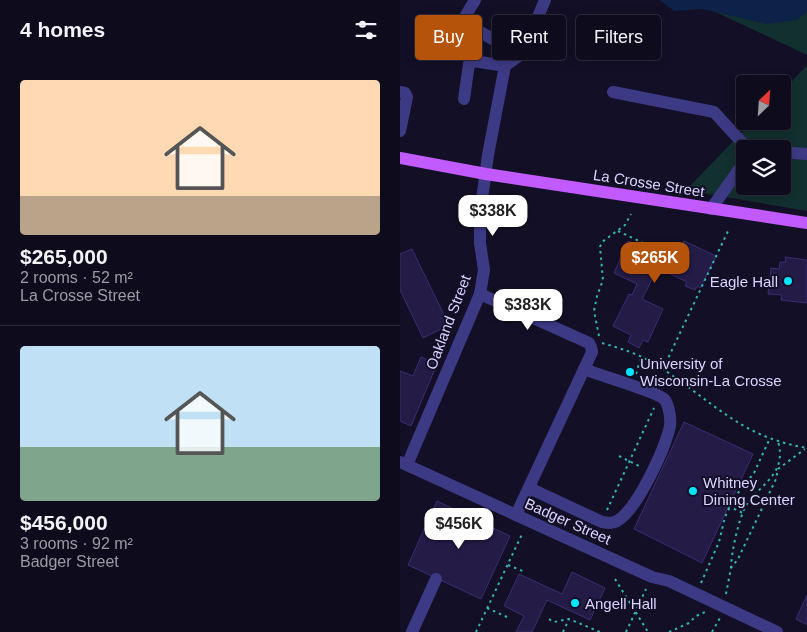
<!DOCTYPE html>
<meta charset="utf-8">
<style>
:root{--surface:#0e0b1c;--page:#1c1929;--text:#f1f3f6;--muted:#9b9ba3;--line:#2e2b3b;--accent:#b45309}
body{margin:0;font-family:Helvetica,sans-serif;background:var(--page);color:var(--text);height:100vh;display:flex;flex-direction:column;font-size:19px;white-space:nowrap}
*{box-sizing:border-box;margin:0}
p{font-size:16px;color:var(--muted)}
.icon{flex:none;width:28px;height:28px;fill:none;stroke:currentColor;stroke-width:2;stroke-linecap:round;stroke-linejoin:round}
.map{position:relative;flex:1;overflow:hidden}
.side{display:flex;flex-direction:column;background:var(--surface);width:400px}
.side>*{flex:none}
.guide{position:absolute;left:15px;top:15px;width:316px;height:45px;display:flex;gap:10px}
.needle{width:32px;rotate:25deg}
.buttons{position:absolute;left:336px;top:75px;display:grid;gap:10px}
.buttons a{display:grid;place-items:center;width:55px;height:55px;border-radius:5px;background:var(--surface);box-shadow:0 2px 12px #0003,0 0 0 1px var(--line);font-size:25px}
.price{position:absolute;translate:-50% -42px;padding:0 11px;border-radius:10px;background:#fff;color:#222;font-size:16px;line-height:32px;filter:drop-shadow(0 1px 2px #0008)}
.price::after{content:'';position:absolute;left:50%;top:30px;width:15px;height:11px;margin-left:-8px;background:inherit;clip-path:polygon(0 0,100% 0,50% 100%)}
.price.current{background:var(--accent);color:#fff}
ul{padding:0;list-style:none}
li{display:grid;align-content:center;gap:10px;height:265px;padding:0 20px}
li+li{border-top:1px solid var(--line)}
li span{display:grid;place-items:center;height:155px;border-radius:5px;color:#555}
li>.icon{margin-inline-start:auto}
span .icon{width:90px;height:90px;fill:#fffc;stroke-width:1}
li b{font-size:21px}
h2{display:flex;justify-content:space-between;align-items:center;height:60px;padding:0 20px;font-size:21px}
.tag{padding:0 18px;border-radius:5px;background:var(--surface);box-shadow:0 2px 12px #0003,0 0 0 1px var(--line);font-size:18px;line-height:45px}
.tag.current{background:var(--accent);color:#fff}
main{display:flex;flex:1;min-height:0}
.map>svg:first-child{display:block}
.green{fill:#12302f;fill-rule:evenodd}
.water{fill:#0c2248}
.building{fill:#241b47;stroke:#3b2d73}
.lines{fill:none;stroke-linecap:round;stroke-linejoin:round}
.path{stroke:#2fb8b0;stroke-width:2;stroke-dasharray:2.5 4;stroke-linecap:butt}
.minor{stroke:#3d3a85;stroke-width:12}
.major{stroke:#c25bff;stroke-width:12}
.poi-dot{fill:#00e5ff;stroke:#130f26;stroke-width:2}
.labels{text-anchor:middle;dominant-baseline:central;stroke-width:4;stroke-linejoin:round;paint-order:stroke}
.street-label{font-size:15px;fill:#d9d4ff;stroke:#130f26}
.poi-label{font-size:15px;fill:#d9d4ff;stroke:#130f26;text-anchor:start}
</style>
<main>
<section class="side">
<h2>4 homes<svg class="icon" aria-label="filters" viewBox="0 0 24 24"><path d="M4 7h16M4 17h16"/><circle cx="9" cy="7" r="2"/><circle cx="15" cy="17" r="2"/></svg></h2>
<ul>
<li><span style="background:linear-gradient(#ffd9b3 75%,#b9a48a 0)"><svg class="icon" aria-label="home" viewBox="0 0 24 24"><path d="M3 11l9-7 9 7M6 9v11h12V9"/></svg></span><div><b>$265,000</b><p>2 rooms · 52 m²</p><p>La Crosse Street</p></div></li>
<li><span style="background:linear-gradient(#bfe0f5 65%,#7fa58c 0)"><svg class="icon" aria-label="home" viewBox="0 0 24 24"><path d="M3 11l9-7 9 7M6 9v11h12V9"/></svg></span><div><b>$456,000</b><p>3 rooms · 92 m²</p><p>Badger Street</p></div></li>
</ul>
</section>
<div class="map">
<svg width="407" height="632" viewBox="0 0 407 632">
<rect width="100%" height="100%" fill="#130f26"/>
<g class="green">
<polygon points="290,0 407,0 407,55"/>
<path d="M407,65v146l-121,-21 67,-69h29l1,-30zM345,149h37v37h-37z"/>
</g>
<polygon class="water" points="260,0 407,0 407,11 397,20 366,24 302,9 274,11"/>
<g class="building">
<polygon points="228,241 274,262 284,241 316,256 300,288 297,286 295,290 285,286 287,282 258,268 242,299 263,309 248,342 243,340 239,348 228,342 231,335 213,326 229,294 232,295 237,284 214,273"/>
<polygon points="12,249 49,325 23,338 0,290 0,254"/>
<polygon points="385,257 407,260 407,303 381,300 382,295 368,294 371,268 379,269 380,262 386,262"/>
<polygon points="21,357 37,364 11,426 0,421 0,371 13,376"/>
<polygon points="284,422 353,454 302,563 234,529"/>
<polygon points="37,501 110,536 81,599 8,565"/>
<polygon points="172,572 205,588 190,620 147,600 132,632 116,632 124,616 104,606 119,574 162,594"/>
<polygon points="407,595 407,625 396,619"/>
</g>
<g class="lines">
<g class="path">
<polyline points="218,231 243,243"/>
<polyline points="199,336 194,311 197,296 203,280 200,247 202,242 225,225 231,214"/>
<path d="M202,343c14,4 27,8 40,14 35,18 64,46 97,66 21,13 44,21 68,25"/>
<polyline points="263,369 329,229"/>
<polyline points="236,374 241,357"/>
<polyline points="264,385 269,374"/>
<polyline points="219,456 241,467"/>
<polyline points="328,506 343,513"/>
<polyline points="207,510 254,408"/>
<polyline points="108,565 125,572"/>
<path d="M331,568c0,-14 8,-52 16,-64 16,-22 40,-31 31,-63"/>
<polyline points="215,579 248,632"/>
<polyline points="301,583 319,542 325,517 334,498 354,473 370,438"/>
<polyline points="326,594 331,568 338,559 376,479 378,469 405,449"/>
<polyline points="87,608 107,617"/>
<polyline points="149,619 154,622 169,619 200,632"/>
<polyline points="76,632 123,532"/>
<polyline points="163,632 169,619"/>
<polyline points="226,632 246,589"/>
<polyline points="269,632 289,623 296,616 305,612"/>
<polyline points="312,632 320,618"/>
</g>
<g class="minor">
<polyline points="0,92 5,93 7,97 0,131"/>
<polyline points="213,92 314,112 348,149"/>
<polyline points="64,99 69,64 74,61 105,66 123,53 145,0"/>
<polyline points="382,152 407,154"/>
<polyline points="311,209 345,161"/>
<polyline points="80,294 189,343 191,347 192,352 116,515"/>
<polyline points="0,462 252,577 269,581 377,632"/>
<polyline points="7,465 80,294 84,270 80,243 80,214 88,155 105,66 101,44 65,23 66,15 75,0"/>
<path d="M129,488l73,34c5,1 10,2 15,-1 20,-11 48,-72 53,-95 1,-7 -1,-20 -5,-26 -6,-8 -67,-25 -81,-31"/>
<polyline points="12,632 36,579"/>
</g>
<polyline class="major" points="0,158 86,174 407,223"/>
</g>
<g class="poi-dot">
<circle cx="388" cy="281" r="5"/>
<circle cx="230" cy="372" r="5"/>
<circle cx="293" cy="491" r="5"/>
<circle cx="175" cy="603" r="5"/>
</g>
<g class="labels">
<g class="street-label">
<text transform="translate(249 183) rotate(9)">La Crosse Street</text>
<text transform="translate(48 322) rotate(-69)">Oakland Street</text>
<text transform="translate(168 521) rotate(24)">Badger Street</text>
</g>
<g class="poi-label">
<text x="378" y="281" text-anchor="end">Eagle Hall</text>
<text x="240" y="363">University of<tspan x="240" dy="17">Wisconsin-La Crosse</tspan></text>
<text x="303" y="482">Whitney<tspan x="303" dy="17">Dining Center</tspan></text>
<text x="185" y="603">Angell Hall</text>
</g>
</g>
</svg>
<div class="buttons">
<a><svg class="needle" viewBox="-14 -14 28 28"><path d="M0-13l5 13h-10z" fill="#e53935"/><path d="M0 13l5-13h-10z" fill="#9b9ba3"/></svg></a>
<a><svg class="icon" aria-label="layers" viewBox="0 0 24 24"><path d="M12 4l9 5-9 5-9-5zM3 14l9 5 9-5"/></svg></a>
</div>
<b class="price" style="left:93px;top:237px">$338K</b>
<b class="price current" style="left:255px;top:284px">$265K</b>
<b class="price" style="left:128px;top:331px">$383K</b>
<b class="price" style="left:59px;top:550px">$456K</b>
<div class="guide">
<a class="tag current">Buy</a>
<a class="tag">Rent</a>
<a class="tag">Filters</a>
</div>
</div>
</main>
